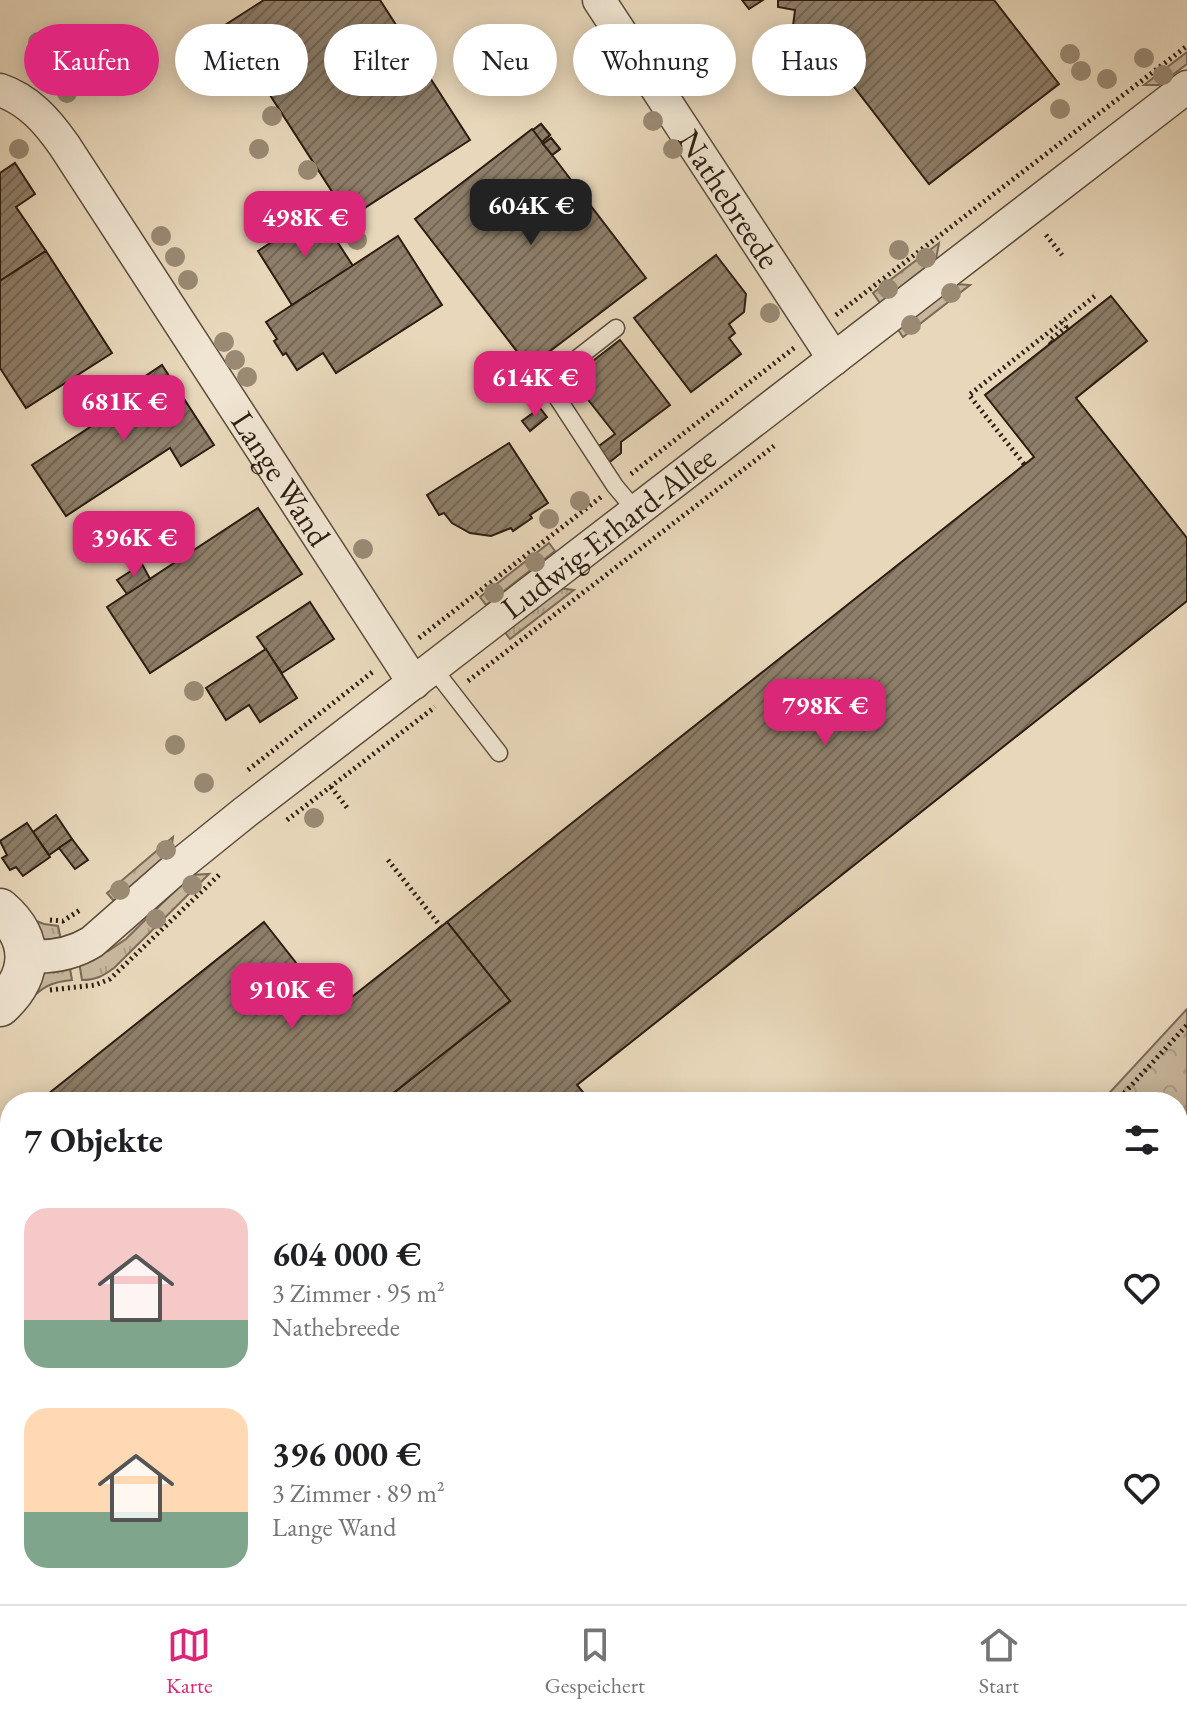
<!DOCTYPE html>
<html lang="de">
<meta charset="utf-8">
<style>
:root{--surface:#fff;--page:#f2f2f2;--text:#202124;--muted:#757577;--line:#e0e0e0;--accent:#db2777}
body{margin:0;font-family:"EB Garamond",serif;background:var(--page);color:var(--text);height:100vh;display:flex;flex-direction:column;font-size:30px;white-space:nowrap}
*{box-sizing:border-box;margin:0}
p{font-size:26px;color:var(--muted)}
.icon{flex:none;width:44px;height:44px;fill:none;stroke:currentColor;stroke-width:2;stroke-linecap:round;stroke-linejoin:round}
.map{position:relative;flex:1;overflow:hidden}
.side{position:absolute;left:0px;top:1092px;width:1188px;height:512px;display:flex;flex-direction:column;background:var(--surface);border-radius:32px 32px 0 0;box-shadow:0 4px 20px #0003}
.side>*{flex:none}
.top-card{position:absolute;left:24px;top:24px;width:1140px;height:72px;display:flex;gap:16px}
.price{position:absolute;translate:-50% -68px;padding:0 18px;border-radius:16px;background:var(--accent);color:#fff;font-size:26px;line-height:52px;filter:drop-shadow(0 2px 4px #0008)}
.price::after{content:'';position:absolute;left:50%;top:48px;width:24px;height:18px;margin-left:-12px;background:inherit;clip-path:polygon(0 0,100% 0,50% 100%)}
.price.current{background:#222;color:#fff}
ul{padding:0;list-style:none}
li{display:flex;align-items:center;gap:24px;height:200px;padding:0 24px}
li span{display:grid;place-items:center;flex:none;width:224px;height:160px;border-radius:24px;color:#555}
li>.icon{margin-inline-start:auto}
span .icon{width:96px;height:96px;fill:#fffc;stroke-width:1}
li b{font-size:34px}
h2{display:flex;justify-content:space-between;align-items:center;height:96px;padding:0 24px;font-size:34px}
.chip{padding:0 28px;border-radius:36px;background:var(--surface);box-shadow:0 4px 20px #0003;font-size:28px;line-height:72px}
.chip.current{background:var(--accent);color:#fff}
.menu{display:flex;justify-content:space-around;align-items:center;height:112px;border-top:2px solid var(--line);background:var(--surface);font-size:22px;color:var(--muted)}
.menu a{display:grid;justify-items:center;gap:4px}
.menu .current{color:var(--accent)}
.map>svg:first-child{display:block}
.grass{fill:url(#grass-tufts);stroke:#7a6a57;stroke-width:2}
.forest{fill:url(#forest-crowns);stroke:#7a6a57;stroke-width:2}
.building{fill:url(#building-hatch);stroke:#2c1d11;stroke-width:2}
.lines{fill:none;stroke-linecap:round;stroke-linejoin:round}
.service-casing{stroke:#5b4c3b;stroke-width:19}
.minor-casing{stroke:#5b4c3b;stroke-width:35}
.tertiary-casing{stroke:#5b4c3b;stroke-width:43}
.path{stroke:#2c1d11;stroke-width:5;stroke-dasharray:2 4;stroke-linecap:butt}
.service{stroke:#f0e5d2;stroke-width:16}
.minor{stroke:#f0e5d2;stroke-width:32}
.tertiary{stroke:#f0e5d2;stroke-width:40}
.tree{fill:#9a8a74}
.labels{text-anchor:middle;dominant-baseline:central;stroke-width:8;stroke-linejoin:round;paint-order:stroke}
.street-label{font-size:32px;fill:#2c1d11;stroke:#f0e5d2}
</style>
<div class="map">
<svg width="1187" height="1604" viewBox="0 0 1187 1604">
<defs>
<pattern id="grass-tufts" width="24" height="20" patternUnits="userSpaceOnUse" patternTransform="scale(2)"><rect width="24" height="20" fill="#c8b79d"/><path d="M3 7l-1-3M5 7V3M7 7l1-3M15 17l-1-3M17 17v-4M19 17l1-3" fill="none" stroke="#ac9d86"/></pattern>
<pattern id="forest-crowns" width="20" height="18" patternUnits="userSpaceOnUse" patternTransform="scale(2)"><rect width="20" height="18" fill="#c8b79d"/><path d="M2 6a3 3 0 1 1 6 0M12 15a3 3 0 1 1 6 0" fill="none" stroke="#ac9d86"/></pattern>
<pattern id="building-hatch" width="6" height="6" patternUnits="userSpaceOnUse" patternTransform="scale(2)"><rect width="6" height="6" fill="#8e7e69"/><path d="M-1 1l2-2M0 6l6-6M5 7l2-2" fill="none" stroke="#746755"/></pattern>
</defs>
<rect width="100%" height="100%" fill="#e8d7ba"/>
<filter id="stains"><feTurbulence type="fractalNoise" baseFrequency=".0025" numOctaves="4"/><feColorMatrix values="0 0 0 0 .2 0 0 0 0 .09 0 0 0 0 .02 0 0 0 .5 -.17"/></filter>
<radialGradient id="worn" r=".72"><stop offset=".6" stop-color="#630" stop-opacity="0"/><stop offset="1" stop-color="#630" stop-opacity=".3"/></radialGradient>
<g class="grass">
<polygon points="1187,52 1187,64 1159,85 1144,85"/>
<polygon points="939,243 936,259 880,303 873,293"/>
<polygon points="954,284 970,285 903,337 897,328"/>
<polygon points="549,543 555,551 486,605 480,597"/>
<polygon points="559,588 574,590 510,639 504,631"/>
<polygon points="173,837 171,852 114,901 107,893"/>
<path d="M209,874l-95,94c-11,8 -18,12 -32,12l-3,-18 29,-11 18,-12 65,-64z"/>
<polygon points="31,919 44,924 58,926 62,944 41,941"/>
<path d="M69,963l3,17c-23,2 -30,8 -46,23l15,-32z"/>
<polygon points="1187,1470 1187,1604 1076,1604 1084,1594 1178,1594 1178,1481"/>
</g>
<g class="forest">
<polygon points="1187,1009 1187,1470 1178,1481 1178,1102 1101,1102"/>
<polygon points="647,1594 1084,1594 1076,1604 637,1604"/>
</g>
<g class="building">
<polygon points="264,0 380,0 470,140 349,218 225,25"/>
<polygon points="742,0 763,0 749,9"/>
<polygon points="778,0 994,0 1059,84 929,184 824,48 807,46 810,29 793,26 795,10 778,7"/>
<polygon points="541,124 550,135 542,142 543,144 551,138 560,149 552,155 646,278 529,367 415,219 532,129 533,130"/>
<polygon points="541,124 550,135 542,142 533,130"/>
<polygon points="551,138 560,149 552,155 543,144"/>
<polygon points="15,163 35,194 16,207 46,251 0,281 0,173"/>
<polygon points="318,212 353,266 292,305 258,251"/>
<polygon points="398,236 442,305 336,373 323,353 297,370 286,353 283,355 274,341 277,339 266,322"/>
<polygon points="46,251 112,353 26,408 0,368 0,281"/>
<polygon points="716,255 746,294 744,312 729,324 735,333 729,338 741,354 691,392 634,318"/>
<polygon points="1111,296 1147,341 1076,398 1187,538 1187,601 577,1085 591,1102 382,1102 510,1001 447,922 1034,457 985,395"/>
<polygon points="620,340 670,405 621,442 621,453 607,464 595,449 615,434 571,378"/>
<polygon points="162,365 214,445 181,466 170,448 66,516 32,465 136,397 129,387"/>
<polygon points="540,408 547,417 530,431 522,421"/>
<polygon points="509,443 548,503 530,515 532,518 513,531 511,528 491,536 470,533 452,523 444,513 439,515 427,495"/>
<polygon points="258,508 302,574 150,673 107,607"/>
<polygon points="142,564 150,579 127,594 117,580"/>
<polygon points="310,602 334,639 282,673 257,637"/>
<polygon points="266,649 297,698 260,722 249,705 226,720 206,688"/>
<polygon points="56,815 72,839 49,855 33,832"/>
<polygon points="27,823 50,857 23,876 16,867 10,870 2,858 7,855 0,841"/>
<polygon points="72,839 88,860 75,869 59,848"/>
<polygon points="264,922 334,1011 447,922 510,1001 382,1102 38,1102"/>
<polygon points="10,1492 10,1594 319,1594 327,1604 9,1604 0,1592 0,1500"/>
<polygon points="421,1594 480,1594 467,1604 429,1604"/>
<polygon points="534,1594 571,1594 575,1599 575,1604 530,1604"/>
</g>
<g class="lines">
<g class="service-casing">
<g id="service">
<polyline points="616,328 547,382 615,486 636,511"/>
<polyline points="433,668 499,753"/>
</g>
</g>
<g class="minor-casing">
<g id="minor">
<path id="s1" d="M599,0l235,359"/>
<path id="s2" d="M0,90c29,10 47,31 64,55l350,538"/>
<path id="s3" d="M26,956c24,2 45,-1 66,-14l90,-79 62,-50 943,-726"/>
</g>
</g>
<g class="tertiary-casing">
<path id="tertiary" d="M0,909c35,30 33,67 0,97"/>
</g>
<g class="path">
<polyline points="1046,235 1062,255"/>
<polyline points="836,315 1187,46"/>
<polyline points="1051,343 1049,341 1066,327 1062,322"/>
<polyline points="1024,464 969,395 1095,296 1093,293"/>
<polyline points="631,474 794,348"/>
<polyline points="419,638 601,497"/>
<polyline points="468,681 774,446"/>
<polyline points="248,770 375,670"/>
<polyline points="331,787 348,809"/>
<polyline points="287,820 435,707"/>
<polyline points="388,860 441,927"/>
<polyline points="50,920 63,921 80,910"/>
<polyline points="50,990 95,985 110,979 220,874"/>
<polyline points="1116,1102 1187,1025"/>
<polyline points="651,1604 660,1594"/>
</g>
<use href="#service" class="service"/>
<use href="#minor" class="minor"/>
<use href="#tertiary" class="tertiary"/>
</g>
<g class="tree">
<circle cx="38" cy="42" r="10"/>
<circle cx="596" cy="51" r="10"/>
<circle cx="1070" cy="54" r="10"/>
<circle cx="1144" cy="58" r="10"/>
<circle cx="1081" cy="71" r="10"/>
<circle cx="1163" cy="75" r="10"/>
<circle cx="1107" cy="79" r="10"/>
<circle cx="67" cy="93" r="10"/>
<circle cx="1060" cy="109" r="10"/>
<circle cx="272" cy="116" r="10"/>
<circle cx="653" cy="121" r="10"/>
<circle cx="19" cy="149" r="10"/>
<circle cx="259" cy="149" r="10"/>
<circle cx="673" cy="149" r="10"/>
<circle cx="308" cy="170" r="10"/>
<circle cx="161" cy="236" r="10"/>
<circle cx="357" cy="240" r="10"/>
<circle cx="899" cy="250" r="10"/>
<circle cx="175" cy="257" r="10"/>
<circle cx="926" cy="258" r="10"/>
<circle cx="188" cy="280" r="10"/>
<circle cx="888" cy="289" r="10"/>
<circle cx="951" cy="293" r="10"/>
<circle cx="770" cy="313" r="10"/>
<circle cx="911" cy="325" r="10"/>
<circle cx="224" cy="342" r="10"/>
<circle cx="235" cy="360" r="10"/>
<circle cx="247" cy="377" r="10"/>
<circle cx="580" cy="501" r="10"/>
<circle cx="549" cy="519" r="10"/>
<circle cx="363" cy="549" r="10"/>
<circle cx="535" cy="562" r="10"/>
<circle cx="494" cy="593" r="10"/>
<circle cx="194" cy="691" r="10"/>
<circle cx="175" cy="745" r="10"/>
<circle cx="204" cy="783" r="10"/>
<circle cx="314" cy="818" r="10"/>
<circle cx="166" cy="850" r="10"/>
<circle cx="192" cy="885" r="10"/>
<circle cx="120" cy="890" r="10"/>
<circle cx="156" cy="919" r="10"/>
</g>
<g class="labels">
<g class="street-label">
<text stroke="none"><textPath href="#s1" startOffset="238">Nathebreede</textPath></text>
<text stroke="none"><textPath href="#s2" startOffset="484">Lange Wand</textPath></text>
<text stroke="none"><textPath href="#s3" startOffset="728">Ludwig-Erhard-Allee</textPath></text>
</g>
</g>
<rect width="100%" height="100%" filter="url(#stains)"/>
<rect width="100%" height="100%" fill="url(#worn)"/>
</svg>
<b class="price current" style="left:531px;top:247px">604K €</b>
<b class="price" style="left:305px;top:259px">498K €</b>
<b class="price" style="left:535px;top:419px">614K €</b>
<b class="price" style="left:124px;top:443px">681K €</b>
<b class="price" style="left:134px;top:579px">396K €</b>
<b class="price" style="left:825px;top:747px">798K €</b>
<b class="price" style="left:292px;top:1031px">910K €</b>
<div class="top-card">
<a class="chip current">Kaufen</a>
<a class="chip">Mieten</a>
<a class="chip">Filter</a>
<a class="chip">Neu</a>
<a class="chip">Wohnung</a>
<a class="chip">Haus</a>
</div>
<section class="side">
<h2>7 Objekte<svg class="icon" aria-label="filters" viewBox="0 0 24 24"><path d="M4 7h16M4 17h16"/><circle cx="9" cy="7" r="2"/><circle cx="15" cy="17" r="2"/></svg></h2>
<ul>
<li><span style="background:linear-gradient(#f6c9c9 70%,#7fa58c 0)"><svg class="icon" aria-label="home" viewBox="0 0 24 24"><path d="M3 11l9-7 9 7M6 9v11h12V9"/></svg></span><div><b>604 000 €</b><p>3 Zimmer · 95 m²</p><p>Nathebreede</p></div><svg class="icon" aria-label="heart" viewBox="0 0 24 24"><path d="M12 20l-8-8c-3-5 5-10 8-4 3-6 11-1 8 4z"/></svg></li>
<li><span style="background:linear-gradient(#ffd9b3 65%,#7fa58c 0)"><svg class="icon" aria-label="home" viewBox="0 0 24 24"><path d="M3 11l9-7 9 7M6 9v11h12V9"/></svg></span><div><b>396 000 €</b><p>3 Zimmer · 89 m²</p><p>Lange Wand</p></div><svg class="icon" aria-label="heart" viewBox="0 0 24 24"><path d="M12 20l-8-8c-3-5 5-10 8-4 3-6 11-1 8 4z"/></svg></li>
</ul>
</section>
</div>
<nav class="menu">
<a class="current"><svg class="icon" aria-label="map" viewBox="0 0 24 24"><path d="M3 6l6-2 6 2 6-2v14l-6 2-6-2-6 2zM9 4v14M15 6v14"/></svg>Karte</a>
<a><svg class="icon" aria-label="saved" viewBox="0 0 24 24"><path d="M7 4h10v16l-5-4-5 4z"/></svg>Gespeichert</a>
<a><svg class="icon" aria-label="home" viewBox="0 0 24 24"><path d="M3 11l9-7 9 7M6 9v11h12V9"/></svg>Start</a>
</nav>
